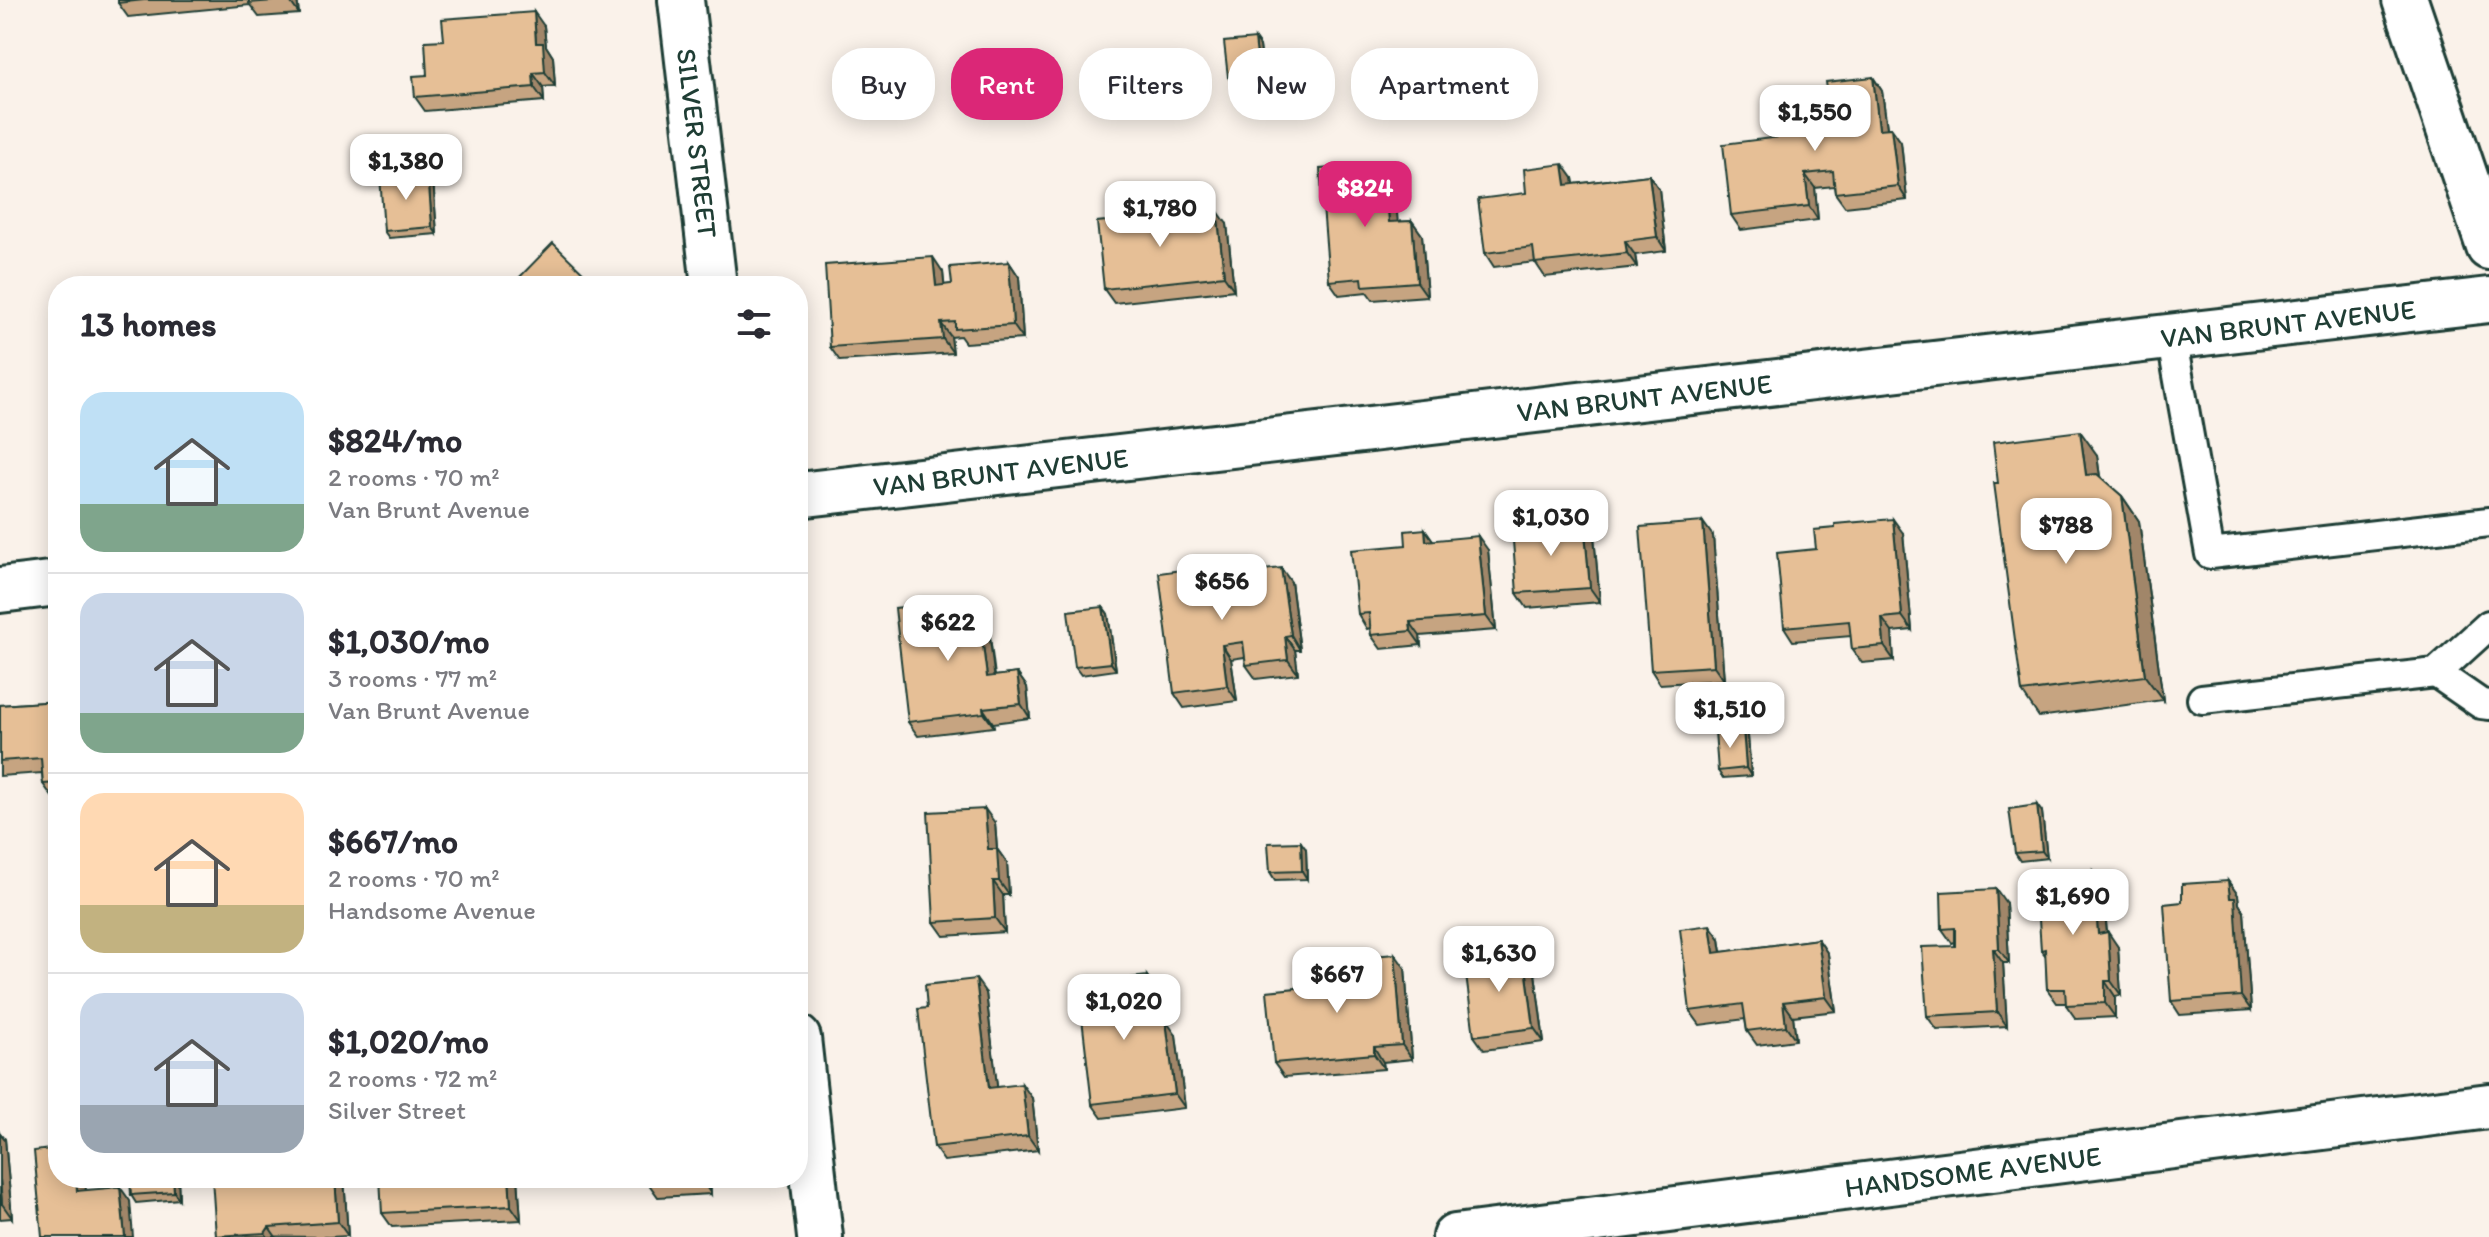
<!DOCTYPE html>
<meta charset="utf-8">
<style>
:root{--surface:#fff;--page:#f7f7f7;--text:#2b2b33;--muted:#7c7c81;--line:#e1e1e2;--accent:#db2777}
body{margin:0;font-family:Itim,sans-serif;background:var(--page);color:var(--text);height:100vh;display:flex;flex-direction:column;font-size:30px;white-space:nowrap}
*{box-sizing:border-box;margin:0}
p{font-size:26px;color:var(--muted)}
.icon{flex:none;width:44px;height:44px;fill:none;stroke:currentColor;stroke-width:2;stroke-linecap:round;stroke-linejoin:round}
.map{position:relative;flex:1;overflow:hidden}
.side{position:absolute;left:48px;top:276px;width:760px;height:912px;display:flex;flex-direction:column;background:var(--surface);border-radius:32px;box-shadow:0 4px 20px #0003}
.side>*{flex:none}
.guide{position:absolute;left:832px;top:48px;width:760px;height:72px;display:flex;gap:16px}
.price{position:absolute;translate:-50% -68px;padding:0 18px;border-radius:16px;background:#fff;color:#222;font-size:26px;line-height:52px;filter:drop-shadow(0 2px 4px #0008)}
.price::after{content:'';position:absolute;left:50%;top:48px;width:24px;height:18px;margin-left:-12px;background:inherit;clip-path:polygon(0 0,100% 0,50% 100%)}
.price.active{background:var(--accent);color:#fff}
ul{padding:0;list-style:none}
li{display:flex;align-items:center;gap:24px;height:200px;padding:0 32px}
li+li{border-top:2px solid var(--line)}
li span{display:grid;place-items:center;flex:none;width:224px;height:160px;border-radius:24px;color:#555}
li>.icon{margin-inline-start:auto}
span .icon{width:96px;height:96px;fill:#fffc;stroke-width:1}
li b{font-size:34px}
h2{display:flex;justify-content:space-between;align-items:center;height:96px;padding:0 32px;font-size:34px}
.tag{padding:0 28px;border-radius:32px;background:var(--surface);box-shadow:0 4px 20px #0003;font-size:28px;line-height:72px}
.tag.active{background:var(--accent);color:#fff}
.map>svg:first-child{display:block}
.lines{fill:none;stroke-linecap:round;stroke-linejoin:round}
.service-casing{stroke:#1f3d34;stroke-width:34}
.minor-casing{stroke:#1f3d34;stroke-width:50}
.primary-casing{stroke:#1f3d34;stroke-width:50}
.service{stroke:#fff;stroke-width:28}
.minor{stroke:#fff;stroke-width:44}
.primary{stroke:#fff;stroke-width:44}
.wall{fill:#c6a481;stroke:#1f3d34;stroke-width:2}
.shaded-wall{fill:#a18669;stroke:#1f3d34;stroke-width:2}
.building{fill:#e6bf96;stroke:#1f3d34;stroke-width:2}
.labels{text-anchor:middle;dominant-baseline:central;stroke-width:7;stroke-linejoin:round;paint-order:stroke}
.street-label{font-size:28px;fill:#1f3d34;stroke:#fff}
</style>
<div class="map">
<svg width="2489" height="1237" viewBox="0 0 2489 1237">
<rect width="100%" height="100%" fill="#faf2ea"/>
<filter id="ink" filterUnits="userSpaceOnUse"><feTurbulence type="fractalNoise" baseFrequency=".0125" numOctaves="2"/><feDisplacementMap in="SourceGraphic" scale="16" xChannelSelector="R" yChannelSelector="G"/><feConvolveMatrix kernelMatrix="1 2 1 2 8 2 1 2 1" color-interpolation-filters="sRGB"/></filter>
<g filter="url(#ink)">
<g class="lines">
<g class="service-casing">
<g id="service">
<polyline points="2171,336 2210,554 2489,522"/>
<polyline points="2436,673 2481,704 2489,705"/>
<polyline points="2202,699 2436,673 2489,625"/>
</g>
</g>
<g class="minor-casing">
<g id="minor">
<path id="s1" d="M681,0l33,286"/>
<path id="s2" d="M798,495l1691,-195"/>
<polyline points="0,590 58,583"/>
<polyline points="798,1038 820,1237"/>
<path id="s3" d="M1455,1237l1034,-131"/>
</g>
</g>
<g class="primary-casing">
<polyline id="primary" points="2405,0 2489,247"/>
</g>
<use href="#service" class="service"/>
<use href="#minor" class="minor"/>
<use href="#primary" class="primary"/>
</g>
<g class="wall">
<polygon points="118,0 297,0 299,14 259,17 250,5 128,17 118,3"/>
<polygon points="544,26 546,46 553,57 555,86 543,87 544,101 425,111 415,97 444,40"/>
<polygon points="1255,39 1260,46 1264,81 1233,84 1228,77"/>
<polygon points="1873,77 1882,91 1887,128 1891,128 1901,142 1907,200 1845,207 1835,193 1834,186 1815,188 1818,220 1741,230 1731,215 1795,135 1829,104"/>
<polygon points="428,172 433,179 437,234 389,238 384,231"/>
<polygon points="1649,175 1659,189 1666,251 1635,255 1637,267 1545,277 1535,262 1494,267 1485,253 1526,193 1573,178 1574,184"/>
<polygon points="1394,178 1397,222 1412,221 1422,235 1427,296 1373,300 1367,292 1339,295 1329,281"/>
<polygon points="1227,224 1234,290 1114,303 1104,289"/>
<polygon points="1009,262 1019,277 1023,339 965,343 960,336 951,337 953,353 840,361 830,347 943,272 944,285 952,284"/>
<polygon points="2097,455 2100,477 2122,496 2139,521 2163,700 2039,717 2022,692 1998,483"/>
<polygon points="1584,522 1594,536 1600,602 1527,608 1517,593"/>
<polygon points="1425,529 1433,541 1488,550 1496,630 1420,636 1421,645 1381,649 1371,635 1370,628 1367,629 1358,614 1406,545"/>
<polygon points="1903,533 1912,630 1892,632 1894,660 1862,663 1852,649 1851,636 1793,641 1784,627 1816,549"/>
<polygon points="1713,536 1724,680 1660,684 1651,670"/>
<polygon points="1218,576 1291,582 1300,650 1295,650 1298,674 1256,679 1246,665 1245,657 1231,659 1237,701 1184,708 1174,693"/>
<polygon points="1103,607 1108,614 1116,670 1081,675 1075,667"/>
<polygon points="987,613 995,676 1017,673 1027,687 1030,718 993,723 994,727 918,736 908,722"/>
<polygon points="58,701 58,798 53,798 43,784 42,773 0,776 0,705"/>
<polygon points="1743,729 1748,736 1751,776 1723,778 1718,771"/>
<polygon points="2042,812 2047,858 2020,861 2015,853"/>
<polygon points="995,823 997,849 1007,863 1009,895 1003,895 1005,932 944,936 934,922"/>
<polygon points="1306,849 1307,879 1275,880 1270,872"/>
<polygon points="2228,881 2238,895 2239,904 2244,912 2251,1010 2180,1015 2171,1001 2182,902"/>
<polygon points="2103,885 2107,933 2118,947 2121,995 2115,996 2115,1017 2076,1019 2066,1005 2066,1003 2057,1003 2047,989 2046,956 2041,950"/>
<polygon points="2006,903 2009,963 2003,963 2007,1026 1937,1030 1927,1016 1955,946 1955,942 1952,943 1942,929"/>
<polygon points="1720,939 1722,952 1818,939 1828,954 1836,1011 1793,1016 1796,1040 1757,1045 1747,1031 1745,1019 1700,1025 1690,1011"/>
<polygon points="1534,966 1544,1042 1484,1050 1474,1036"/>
<polygon points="1405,968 1412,1059 1383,1062 1384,1069 1284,1077 1274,1063 1306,987 1318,969 1328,983 1328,986 1363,983"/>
<polygon points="1147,976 1157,990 1160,1022 1176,1035 1185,1108 1102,1118 1092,1104"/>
<polygon points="986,993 997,1087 1032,1098 1038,1150 944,1161 934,1147 927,1008"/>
<polygon points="0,1133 5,1139 12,1218 0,1219"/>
<polygon points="178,1178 179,1199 136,1203 131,1195"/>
<polygon points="344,1178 348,1236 330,1237 216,1236"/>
<polygon points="518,1178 521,1220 392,1227 382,1213"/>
<polygon points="648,1178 710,1178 711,1194 658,1197 648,1183"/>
</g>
<g class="shaded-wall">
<polygon points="289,0 297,0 299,14"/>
<polygon points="534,12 544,26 546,46 553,57 555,86 545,72 536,43"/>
<polygon points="1255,39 1260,46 1264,81 1259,74"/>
<polygon points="533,73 543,87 544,101 534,87"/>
<polygon points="1873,77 1882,91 1889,143 1879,129"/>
<polygon points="1891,128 1901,142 1907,200 1898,186"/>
<polygon points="1384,164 1394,178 1399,236 1389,222"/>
<polygon points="1563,164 1573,178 1576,199 1566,185"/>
<polygon points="428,172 433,179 437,234 432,227"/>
<polygon points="1805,174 1815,188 1818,220 1809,206"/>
<polygon points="1649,175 1659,189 1666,251 1657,237"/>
<polygon points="1217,210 1227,224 1234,290 1224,276"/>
<polygon points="1412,221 1422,235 1427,296 1417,282"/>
<polygon points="1625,241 1635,255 1637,267 1627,253"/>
<polygon points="933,257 943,272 946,300 936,286"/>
<polygon points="1009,262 1019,277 1023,339 1013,325"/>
<polygon points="941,323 951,337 953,353 943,339"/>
<polygon points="2080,431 2097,455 2103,499 2086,475"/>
<polygon points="2122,496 2139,521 2163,700 2145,676"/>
<polygon points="1893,519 1903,533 1912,630 1902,616"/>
<polygon points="1584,522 1594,536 1600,602 1590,588"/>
<polygon points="1703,522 1713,536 1724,680 1714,666"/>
<polygon points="1425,529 1435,543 1426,541"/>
<polygon points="1478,536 1488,550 1496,630 1486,616"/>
<polygon points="1281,568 1291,582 1300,650 1291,635"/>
<polygon points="977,599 987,613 996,691 987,677"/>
<polygon points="1103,607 1108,614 1116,670 1111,663"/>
<polygon points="1882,618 1892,632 1894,660 1884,646"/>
<polygon points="1410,622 1420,636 1421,645 1411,631"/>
<polygon points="1285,636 1295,650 1298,674 1288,660"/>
<polygon points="1222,645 1231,659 1237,701 1227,686"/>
<polygon points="1017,673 1027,687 1030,718 1021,704"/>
<polygon points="983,708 993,723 994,727 984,713"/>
<polygon points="1743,729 1748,736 1751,776 1746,768"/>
<polygon points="2037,805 2042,812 2047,858 2042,851"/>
<polygon points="985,809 995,823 997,849 1007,863 1009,895 999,881 988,849"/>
<polygon points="1301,842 1306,849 1307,879 1302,871"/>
<polygon points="2093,871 2103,885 2108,948 2098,934"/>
<polygon points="993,881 1003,895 1005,932 995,918"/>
<polygon points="2228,881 2238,895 2239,904 2244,912 2251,1010 2241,996"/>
<polygon points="1996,889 2006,903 2009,963 1999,949"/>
<polygon points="1710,925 1720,939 1724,967 1714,953"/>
<polygon points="2108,932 2118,947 2121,995 2111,981"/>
<polygon points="1818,939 1828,954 1836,1011 1826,997"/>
<polygon points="1993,949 2003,963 2007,1026 1997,1012"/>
<polygon points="1524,952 1534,966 1544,1042 1534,1028"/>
<polygon points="1395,954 1405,968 1412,1059 1402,1045"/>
<polygon points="1318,969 1328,983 1330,1000 1320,986"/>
<polygon points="1147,976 1157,990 1162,1037 1152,1023"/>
<polygon points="976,979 986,993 999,1102 989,1088"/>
<polygon points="2105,981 2115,996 2115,1017 2105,1003"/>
<polygon points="1783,1002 1793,1016 1796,1040 1786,1026"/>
<polygon points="1166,1021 1176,1035 1185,1108 1175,1094"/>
<polygon points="1374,1047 1383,1062 1384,1069 1374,1054"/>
<polygon points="1022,1084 1032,1098 1038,1150 1028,1136"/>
<polygon points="0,1133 5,1139 12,1218 2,1204 0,1179"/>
<polygon points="76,1178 85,1178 87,1205 77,1191"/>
<polygon points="173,1178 178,1178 179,1199 174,1192"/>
<polygon points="335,1178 344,1178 348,1236 338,1222"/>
<polygon points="509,1178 518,1178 521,1220 511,1206"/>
<polygon points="701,1178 710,1178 711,1194 701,1179"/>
<polygon points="120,1187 130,1201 133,1237 125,1237"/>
<polygon points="269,1227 276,1237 268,1237 265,1233"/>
</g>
<g class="building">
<polygon points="118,0 144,0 118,3"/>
<polygon points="249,0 287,0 249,3"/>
<polygon points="534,12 536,43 543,43 545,72 533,73 534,87 415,97 413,76 427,75 425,41 444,40 442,19"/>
<polygon points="1255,39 1259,74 1228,77 1224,42"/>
<polygon points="1873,77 1879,129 1891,128 1898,186 1835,193 1833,171 1805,174 1809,206 1731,215 1723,144 1795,135 1793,109 1829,104 1826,82"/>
<polygon points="1384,164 1389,222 1412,221 1417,282 1363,286 1362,278 1329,281 1320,169"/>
<polygon points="1563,164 1566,185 1649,175 1657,237 1625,241 1627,253 1535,263 1533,247 1485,253 1478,199 1526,193 1524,169"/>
<polygon points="428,172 432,227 384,231 380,176"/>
<polygon points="1217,210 1224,276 1104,289 1097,222"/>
<polygon points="553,243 597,286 511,286"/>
<polygon points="933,257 936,286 952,284 950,267 1009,262 1013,325 955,329 955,322 941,323 943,339 830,347 825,265"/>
<polygon points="2080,431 2086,475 2097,474 2122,496 2145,676 2022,692 1994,483 1998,483 1993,442"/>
<polygon points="1893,519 1902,616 1882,618 1884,646 1852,649 1849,621 1784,627 1777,553 1816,549 1814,530 1835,528 1835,524"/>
<polygon points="1584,522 1590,588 1517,593 1512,528"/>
<polygon points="1703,522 1714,666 1651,670 1640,527"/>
<polygon points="1425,529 1426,541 1478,536 1486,616 1410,622 1411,631 1371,635 1369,613 1358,614 1351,550 1406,545 1405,531"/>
<polygon points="1211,566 1212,576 1281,568 1291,635 1285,636 1288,660 1246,665 1243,642 1222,645 1227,686 1174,693 1159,573"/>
<polygon points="977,599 987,677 1017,673 1021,704 983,708 984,713 908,722 895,608"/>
<polygon points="1103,607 1111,663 1075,667 1068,611"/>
<polygon points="58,701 58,783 43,784 41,758 0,761 0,705"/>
<polygon points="1743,729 1746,768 1718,771 1715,731"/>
<polygon points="2037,805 2042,851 2015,853 2009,809"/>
<polygon points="985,809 988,849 997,849 999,881 993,881 995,918 934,922 928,812"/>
<polygon points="1301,842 1302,871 1270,872 1268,843"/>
<polygon points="2093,871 2098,934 2108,932 2111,981 2105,981 2105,1003 2066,1005 2065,989 2047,989 2045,949 2041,950 2036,874"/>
<polygon points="2228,881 2230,898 2235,898 2241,996 2171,1001 2164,904 2182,902 2182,884"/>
<polygon points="1996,889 1999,949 1993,949 1997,1012 1927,1016 1922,947 1955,946 1955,928 1942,929 1941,892"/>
<polygon points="1710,925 1714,953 1818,939 1826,997 1783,1002 1786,1026 1747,1031 1743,1004 1690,1011 1680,929"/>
<polygon points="1524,952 1534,1028 1474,1036 1464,960"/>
<polygon points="1395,954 1402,1045 1374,1047 1374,1054 1274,1063 1267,991 1306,987 1305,970 1318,969 1320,986 1363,983 1361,957"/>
<polygon points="1147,976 1152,1023 1166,1021 1175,1094 1092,1104 1078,984"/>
<polygon points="976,979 989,1088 1022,1084 1028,1136 934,1147 918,1009 927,1008 925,985"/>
<polygon points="58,1148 58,1178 76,1178 77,1191 120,1187 125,1237 42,1237 34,1151"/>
<polygon points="130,1178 173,1178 174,1192 131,1195"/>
<polygon points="212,1178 335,1178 338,1222 269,1227 265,1233 216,1236"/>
<polygon points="380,1178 509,1178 511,1206 382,1213"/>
<polygon points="648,1178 701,1178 701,1179 648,1183"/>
<polygon points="0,1179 2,1204 0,1204"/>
</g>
</g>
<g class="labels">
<g class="street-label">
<text stroke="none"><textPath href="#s1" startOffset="144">SILVER STREET</textPath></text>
<text stroke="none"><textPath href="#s2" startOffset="1500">VAN BRUNT AVENUE</textPath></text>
<text stroke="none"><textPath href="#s2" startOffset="852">VAN BRUNT AVENUE</textPath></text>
<text stroke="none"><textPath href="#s2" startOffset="204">VAN BRUNT AVENUE</textPath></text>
<text stroke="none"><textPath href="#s3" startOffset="522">HANDSOME AVENUE</textPath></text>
</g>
</g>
</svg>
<b class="price" style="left:1815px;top:153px">$1,550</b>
<b class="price" style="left:406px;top:202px">$1,380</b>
<b class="price active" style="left:1365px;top:229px">$824</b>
<b class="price" style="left:1160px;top:249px">$1,780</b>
<b class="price" style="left:1551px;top:558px">$1,030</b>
<b class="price" style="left:2066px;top:566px">$788</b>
<b class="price" style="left:1222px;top:622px">$656</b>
<b class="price" style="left:948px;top:663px">$622</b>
<b class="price" style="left:1730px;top:750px">$1,510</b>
<b class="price" style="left:2073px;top:937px">$1,690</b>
<b class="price" style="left:1499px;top:994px">$1,630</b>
<b class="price" style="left:1337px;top:1015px">$667</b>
<b class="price" style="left:1124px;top:1042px">$1,020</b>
<div class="guide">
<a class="tag">Buy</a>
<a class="tag active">Rent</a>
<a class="tag">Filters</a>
<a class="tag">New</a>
<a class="tag">Apartment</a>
</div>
<section class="side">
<h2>13 homes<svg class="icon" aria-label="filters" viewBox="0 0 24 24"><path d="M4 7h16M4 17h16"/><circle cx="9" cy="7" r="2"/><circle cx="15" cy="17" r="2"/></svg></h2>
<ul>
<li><span style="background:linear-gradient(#bfe0f5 70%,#7fa58c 0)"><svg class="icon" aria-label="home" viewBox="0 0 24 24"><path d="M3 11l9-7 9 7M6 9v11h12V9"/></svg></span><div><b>$824/mo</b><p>2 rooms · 70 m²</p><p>Van Brunt Avenue</p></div></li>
<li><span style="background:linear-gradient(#c9d6e8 75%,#7fa58c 0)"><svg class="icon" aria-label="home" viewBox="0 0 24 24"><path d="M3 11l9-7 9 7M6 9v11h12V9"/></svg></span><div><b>$1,030/mo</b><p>3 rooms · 77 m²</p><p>Van Brunt Avenue</p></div></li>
<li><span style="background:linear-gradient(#ffd9b3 70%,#c2b280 0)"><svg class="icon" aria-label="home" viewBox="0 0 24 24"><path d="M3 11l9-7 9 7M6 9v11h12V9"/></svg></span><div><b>$667/mo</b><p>2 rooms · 70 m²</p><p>Handsome Avenue</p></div></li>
<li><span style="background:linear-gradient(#c9d6e8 70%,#9aa5b1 0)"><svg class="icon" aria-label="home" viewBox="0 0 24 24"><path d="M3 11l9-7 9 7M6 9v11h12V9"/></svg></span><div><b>$1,020/mo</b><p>2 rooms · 72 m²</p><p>Silver Street</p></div></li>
</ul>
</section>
</div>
